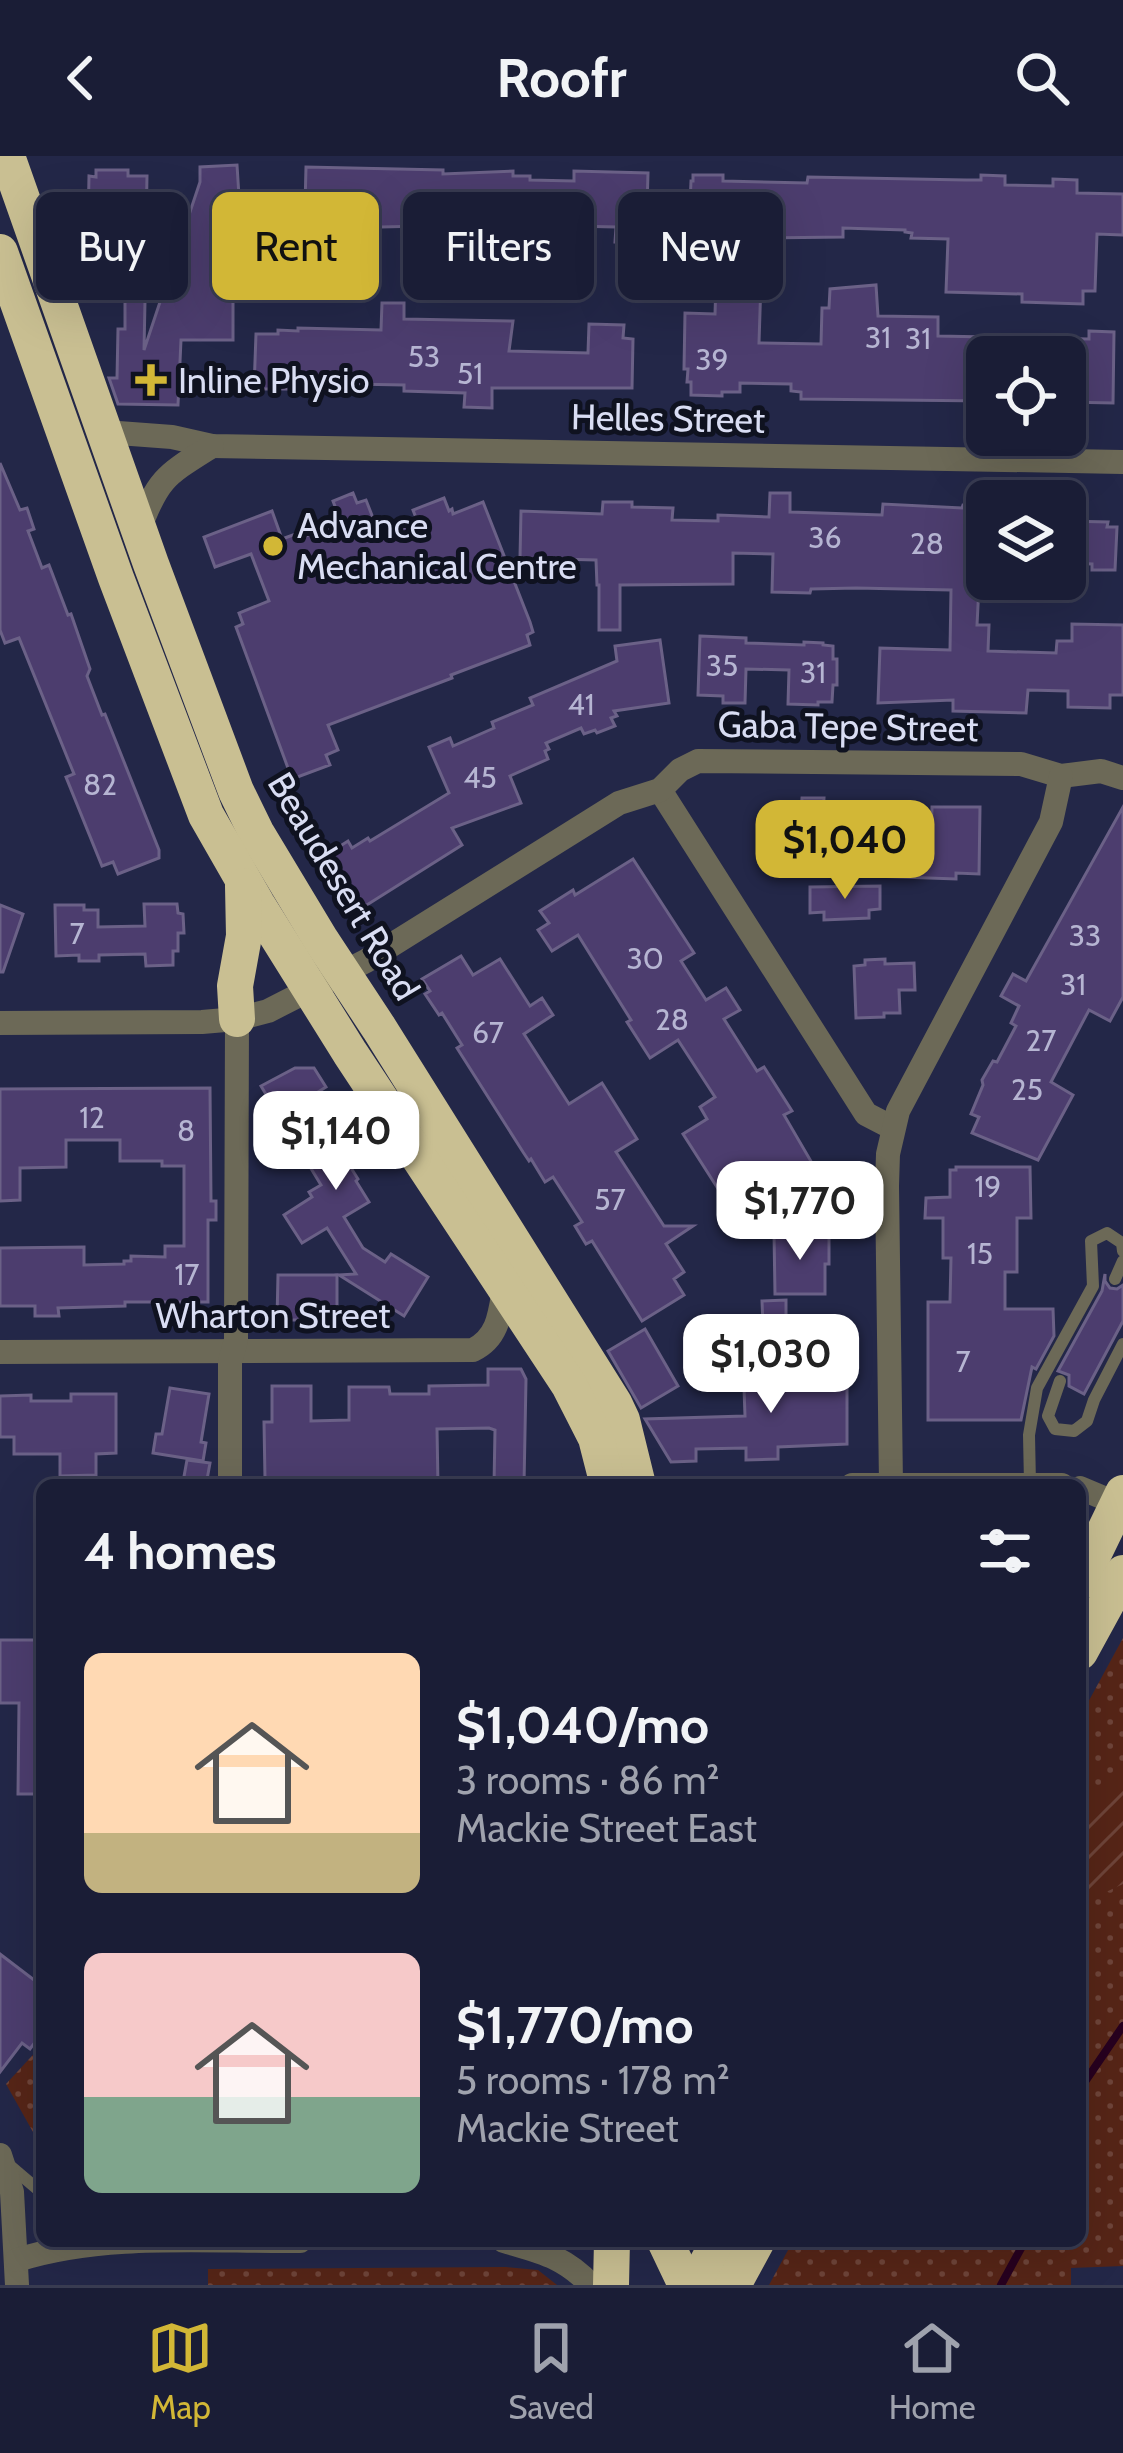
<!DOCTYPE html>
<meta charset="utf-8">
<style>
:root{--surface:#1a1d36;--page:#23263e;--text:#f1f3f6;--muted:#9fa2ad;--line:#383b51;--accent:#d2b736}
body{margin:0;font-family:Cabin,sans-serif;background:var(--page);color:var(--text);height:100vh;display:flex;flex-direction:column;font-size:45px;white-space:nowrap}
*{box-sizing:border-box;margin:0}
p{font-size:39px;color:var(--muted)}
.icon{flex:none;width:66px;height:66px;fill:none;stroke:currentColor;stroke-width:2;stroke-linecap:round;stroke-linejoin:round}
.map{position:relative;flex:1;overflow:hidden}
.details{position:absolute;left:36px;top:1323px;width:1050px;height:768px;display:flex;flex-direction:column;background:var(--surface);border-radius:18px;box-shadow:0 12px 48px #0002,0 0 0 3px var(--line)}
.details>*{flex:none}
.top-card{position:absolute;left:36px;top:36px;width:1053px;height:108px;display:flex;gap:24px}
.buttons{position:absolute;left:966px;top:180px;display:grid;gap:24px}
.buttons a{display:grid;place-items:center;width:120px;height:120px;border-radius:18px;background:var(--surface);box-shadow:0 12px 48px #0002,0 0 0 3px var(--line);font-size:60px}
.price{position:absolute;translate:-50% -102px;padding:0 27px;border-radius:24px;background:#fff;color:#222;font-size:39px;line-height:78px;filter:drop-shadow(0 3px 6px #0008)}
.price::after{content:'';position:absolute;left:50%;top:72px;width:36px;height:27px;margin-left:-18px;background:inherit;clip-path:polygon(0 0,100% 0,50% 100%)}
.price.active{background:var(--accent);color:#111}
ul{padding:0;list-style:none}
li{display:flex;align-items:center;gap:36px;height:300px;padding:0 48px}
li span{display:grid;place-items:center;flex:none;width:336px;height:240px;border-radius:18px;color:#555}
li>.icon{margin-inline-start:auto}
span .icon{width:144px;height:144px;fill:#fffc;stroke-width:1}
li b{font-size:51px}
h2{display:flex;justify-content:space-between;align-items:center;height:144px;padding:0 48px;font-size:51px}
.chip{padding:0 42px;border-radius:18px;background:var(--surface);box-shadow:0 12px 48px #0002,0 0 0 3px var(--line);font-size:42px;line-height:108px}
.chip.active{background:var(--accent);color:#111}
header{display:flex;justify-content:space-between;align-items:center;height:156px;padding:0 48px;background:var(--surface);font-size:54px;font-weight:800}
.tabs{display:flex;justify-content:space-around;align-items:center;height:168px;border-top:3px solid var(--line);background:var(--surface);font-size:33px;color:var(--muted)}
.tabs a{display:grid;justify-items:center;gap:6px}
.tabs .active{color:var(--accent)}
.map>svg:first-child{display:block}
.park{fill:url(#park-dots)}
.garden{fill:url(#garden-furrows)}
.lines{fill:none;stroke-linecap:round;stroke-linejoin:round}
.stream{stroke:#27001f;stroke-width:8}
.building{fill:#4c3d6e;stroke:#6b6187;stroke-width:3}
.lane{stroke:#6c6957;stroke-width:12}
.street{stroke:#6c6957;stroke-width:24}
.highway{stroke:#c9bf92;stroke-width:36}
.poi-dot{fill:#d2b736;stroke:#0f1220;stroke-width:4.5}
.labels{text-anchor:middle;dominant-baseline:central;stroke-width:10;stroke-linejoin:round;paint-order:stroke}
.number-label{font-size:30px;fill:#b6b5d2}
.poi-label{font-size:36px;fill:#d9ddf3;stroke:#0f1220;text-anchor:start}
.street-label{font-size:36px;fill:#d9ddf3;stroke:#0f1220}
</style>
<header><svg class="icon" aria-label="back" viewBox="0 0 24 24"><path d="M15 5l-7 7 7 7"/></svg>Roofr<svg class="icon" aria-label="search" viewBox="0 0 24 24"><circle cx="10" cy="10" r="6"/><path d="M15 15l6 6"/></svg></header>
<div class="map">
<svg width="1123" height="2129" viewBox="0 0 1123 2129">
<defs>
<pattern id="park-dots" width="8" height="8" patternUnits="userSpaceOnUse" patternTransform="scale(3)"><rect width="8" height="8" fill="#562517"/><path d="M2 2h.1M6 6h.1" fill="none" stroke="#6e4439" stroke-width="1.8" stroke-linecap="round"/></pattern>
<pattern id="garden-furrows" width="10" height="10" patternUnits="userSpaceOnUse" patternTransform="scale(3)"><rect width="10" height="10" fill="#562517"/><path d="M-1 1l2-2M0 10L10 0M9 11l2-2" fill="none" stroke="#6e4439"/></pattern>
</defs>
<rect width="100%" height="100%" fill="#232748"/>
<g class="park">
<polygon points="1123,1482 1123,2110 1071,2112 1071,2129 769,2129 793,2085 1080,2085 1080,1561"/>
<polygon points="42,1889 42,1992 6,1928"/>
<polygon points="506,2111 538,2114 557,2129 208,2129 208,2113"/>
</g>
<polygon class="garden" points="1123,1610 1123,1728 1089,1744 1080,1753 1080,1665"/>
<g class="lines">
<g class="stream">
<polyline points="1080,1933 1123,1870"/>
<polyline points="1001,2129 1025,2085"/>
</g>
</g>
<g class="building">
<polygon points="237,9 240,56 229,88 304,90 306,11 443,14 443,18 513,15 513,20 530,20 530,24 574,25 574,15 648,17 646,87 615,86 616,71 572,70 572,64 563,64 564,59 501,55 501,52 455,51 453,81 422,81 422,70 340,72 339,124 233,121 233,184 181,184 178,249 118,248 109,222 117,222 118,173 125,173 125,145 145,145 144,194 200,26 200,11"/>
<polygon points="96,14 128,14 128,20 147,20 146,74 88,72 89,20 96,21"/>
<polygon points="693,19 723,19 723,25 807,27 808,21 966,24 981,24 981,19 1005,20 1005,29 1053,30 1053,23 1077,24 1077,37 1123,38 1123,79 1097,78 1095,135 1083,135 1083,148 1022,146 1022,138 946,136 948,83 911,82 912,77 905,76 905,74 843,72 843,81 755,82 754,125 761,125 759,187 821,188 822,152 829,152 830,133 876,129 878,160 938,161 938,180 987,181 987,245 801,243 801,236 791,235 791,228 740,227 740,236 722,236 722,240 691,239 691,226 687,226 688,213 684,213 685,157 715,158 717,95 669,93 669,72 689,72 691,25 693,25"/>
<polygon points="382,147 404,147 404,163 513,165 509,195 588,197 589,168 624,169 623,182 633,183 632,232 492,232 492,252 464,251 465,237 404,235 404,229 352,228 352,233 254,233 256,178 278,178 278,174 298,175 298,172 381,174"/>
<polygon points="1089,175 1114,176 1113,247 1065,246 1065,201 1037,201 1037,182 1089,183"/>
<polygon points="0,307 20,354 27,352 34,373 28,375 42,412 49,409 68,459 71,458 90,513 87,520 102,559 105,558 159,694 159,702 118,718 113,706 102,710 66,621 74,618 19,482 5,487 0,474"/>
<polygon points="353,337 357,347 366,344 380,380 418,367 413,354 444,342 449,355 452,353 453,358 483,346 530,466 533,476 527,479 530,489 451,519 452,522 328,569 338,594 326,599 330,609 292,623 236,471 243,468 239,457 269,445 251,398 215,411 204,381 272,355 282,383 304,375 306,380 341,366 333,345"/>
<polygon points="770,337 790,337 790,356 882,359 883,348 962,352 963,349 981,350 980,362 987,362 987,430 979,430 977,469 989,469 988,495 1056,497 1057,485 1072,485 1072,468 1123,469 1123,539 1110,539 1110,552 1068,551 1068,535 1028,534 1026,557 953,555 953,544 878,547 880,492 950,494 951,434 856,432 811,433 810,437 772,436 773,398 733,397 733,428 620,429 620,474 599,474 599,429 597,429 596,404 520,402 521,355 602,358 603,346 632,346 632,351 673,352 672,364 718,365 718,359 769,361"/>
<polygon points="1065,365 1108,366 1107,371 1117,371 1115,414 1092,414 1092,408 1065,407"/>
<polygon points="700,480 746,482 746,487 804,489 804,486 823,487 823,489 833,490 833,503 837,503 837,529 833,529 832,546 818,546 818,549 788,548 789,514 746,513 745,547 723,547 723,540 698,539"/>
<polygon points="660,484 669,547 614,555 617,560 611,562 615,570 597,577 595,574 584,578 581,572 546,587 549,593 545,595 548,603 510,620 521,647 452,672 462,689 362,752 354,740 352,741 326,699 348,685 352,692 368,682 370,685 449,637 429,591 450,582 453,590 494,572 492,566 533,549 530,542 617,505 615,490"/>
<polygon points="802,642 824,642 823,662 829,662 827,714 791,713 791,707 774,706 775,662 783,661 784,657 801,657"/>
<polygon points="932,651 980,651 979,718 956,717 956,723 873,720 874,687 931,688"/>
<polygon points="1123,651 1123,841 1110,865 1089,854 1051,926 1073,939 1038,1004 972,977 979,961 971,958 983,929 982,924 993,905 997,906 1016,870 1011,867 1019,850 1001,840 1013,818 1026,825"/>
<polygon points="633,703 694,797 681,805 706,844 726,832 740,854 724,863 757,915 764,911 792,955 784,959 823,1026 770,1059 747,1024 722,1039 683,978 707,963 700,951 715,941 678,884 650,902 627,866 631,864 578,779 552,795 538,774 549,767 540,755 573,734 575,739"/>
<polygon points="880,730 880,753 869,754 869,762 824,764 824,756 810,757 810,731"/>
<polygon points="144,748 177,748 178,757 183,758 184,777 178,777 178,795 173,795 173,809 146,810 145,798 99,799 99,805 79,805 79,799 56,800 55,749 84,749 84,754 98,754 98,771 145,770"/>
<polygon points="0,749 23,758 3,816 0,816"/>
<polygon points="461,800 473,819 500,803 530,850 542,842 553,859 524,878 569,948 602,927 637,983 616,996 664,1070 693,1070 666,1088 684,1116 674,1123 684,1139 642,1165 592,1085 586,1088 575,1070 582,1066 553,1021 545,1026 531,1003 529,1005 523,996 457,892 462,889 442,857 439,859 425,838 430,835 422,823"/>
<polygon points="885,803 885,808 914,807 915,834 899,834 900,857 884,857 884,861 856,862 854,810 865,809 865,804"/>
<polygon points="295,912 314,912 326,931 318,936 322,943 312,950 358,1023 356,1025 369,1046 344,1061 363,1092 385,1106 391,1098 428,1121 404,1160 339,1119 356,1118 327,1072 302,1087 284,1059 312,1041 309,1036 321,1029 261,930"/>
<polygon points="210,932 211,1045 216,1045 216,1064 208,1064 208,1146 125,1146 125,1150 58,1152 59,1160 35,1160 35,1150 0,1150 0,1092 84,1091 84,1109 124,1108 124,1105 131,1105 131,1100 165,1101 165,1090 184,1090 184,1010 162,1010 162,1005 120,1005 120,984 66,984 66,1011 20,1012 20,1044 0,1045 0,933"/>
<polygon points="956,1011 1030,1011 1031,1062 1017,1062 1017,1116 1005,1116 1005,1153 1053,1153 1054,1180 1036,1213 1032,1211 1021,1264 928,1264 928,1146 950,1146 951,1102 943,1102 943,1062 925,1062 926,1042 950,1041 950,1014 956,1014"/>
<polygon points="806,1076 805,1080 829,1079 829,1108 825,1108 825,1138 775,1138 774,1077"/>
<polygon points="1105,1118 1105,1125 1110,1132 1117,1133 1123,1129 1123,1165 1084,1238 1069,1230 1069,1219 1058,1215 1102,1135"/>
<polygon points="278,1119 337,1119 337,1164 277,1164"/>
<polygon points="786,1144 786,1168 763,1169 762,1145"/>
<polygon points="645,1173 678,1230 641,1252 608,1195"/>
<polygon points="851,1190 852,1222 847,1222 847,1288 778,1291 778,1303 746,1304 746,1292 696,1293 696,1305 671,1306 645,1263 745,1260 744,1232 800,1230 800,1211 823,1210 822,1191"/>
<polygon points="488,1213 521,1213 526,1223 524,1329 494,1329 495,1274 489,1272 437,1273 438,1329 272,1329 272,1323 265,1323 264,1266 272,1266 272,1230 311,1230 311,1265 349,1264 349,1231 389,1231 390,1238 429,1238 429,1230 488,1229"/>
<polygon points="170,1232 209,1238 201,1286 206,1287 203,1305 153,1297 156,1278 162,1278"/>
<polygon points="71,1238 116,1238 116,1297 96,1298 96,1319 60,1320 60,1298 14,1298 14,1281 0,1281 0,1240 31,1239 31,1245 71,1245"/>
<polygon points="187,1304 210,1307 206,1329 183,1326"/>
<polygon points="0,1484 36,1484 37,1504 42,1504 42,1638 18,1638 19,1547 0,1547"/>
<polygon points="0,1798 42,1830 42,1877 30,1893 22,1887 0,1916"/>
</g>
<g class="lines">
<g class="lane">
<polyline points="1115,1123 1123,1105"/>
<polyline points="1060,1225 1048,1260 1055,1273 1074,1275 1087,1265 1094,1244 1123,1188"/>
<polyline points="1030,1328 1029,1279 1037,1232 1093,1130 1091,1085 1107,1077 1122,1087 1123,1095"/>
<polyline points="8,2008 42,2037"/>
</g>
<g class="street">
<polyline points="105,276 172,281 212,290 1123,306"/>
<path d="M139,374c19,-52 27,-55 73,-84"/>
<polyline points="660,634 866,958 893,972"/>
<polyline points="0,867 202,866 237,863 268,855 366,805 619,647 660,634 680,614 698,605 1021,608 1061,620 1101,615 1123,622"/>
<path d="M0,1196l473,-2c25,-12 27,-36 31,-61"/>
<polyline points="891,1328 887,1030 888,998 898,955 1051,666 1061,620"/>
<polyline points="230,1329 230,1206 236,1184 237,863"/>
<polyline points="852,1329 1062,1329"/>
<polyline points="1080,1332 1118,1348"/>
<polyline points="0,1999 12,2036 17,2129"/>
<path d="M504,2085c37,11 59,15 87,44"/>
<path d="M17,2104c88,-28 191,-18 283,-19"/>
</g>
<g class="highway">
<polyline points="7,0 151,408 236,635 256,676 321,784 379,872 614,1247 622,1264 638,1329"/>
<polyline points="0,96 116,422 206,659 257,748 350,897 569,1229 596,1282 608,1329"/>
<polyline points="237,863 235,830 244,780 243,730"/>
<polyline points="1080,1426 1123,1337"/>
<polyline points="1080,1496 1123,1417"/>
<polyline points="665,2085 686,2129"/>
<polyline points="611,2129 612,2085"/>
<polyline points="695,2129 719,2085"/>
<polyline points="733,2129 757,2085"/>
</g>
</g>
<g class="poi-dot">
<path d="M145 206h12v12h12v12h-12v12h-12v-12h-12v-12h12z"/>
<circle cx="273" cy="390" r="12"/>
</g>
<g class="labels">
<g class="number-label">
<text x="878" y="181">31</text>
<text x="918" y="182">31</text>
<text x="424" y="200">53</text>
<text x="712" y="203">39</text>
<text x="470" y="217">51</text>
<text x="825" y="381">36</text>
<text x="927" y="387">28</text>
<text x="722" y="509">35</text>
<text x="813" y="516">31</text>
<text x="581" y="548">41</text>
<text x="480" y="621">45</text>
<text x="100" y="628">82</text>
<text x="77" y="777">7</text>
<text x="1085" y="779">33</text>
<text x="645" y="802">30</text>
<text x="1073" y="828">31</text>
<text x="672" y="863">28</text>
<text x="488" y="876">67</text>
<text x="1041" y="884">27</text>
<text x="1027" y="933">25</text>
<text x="92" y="961">12</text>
<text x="186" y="974">8</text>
<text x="988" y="1030">19</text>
<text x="610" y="1043">57</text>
<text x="980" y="1097">15</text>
<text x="187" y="1118">17</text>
<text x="963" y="1205">7</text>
</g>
<g class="poi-label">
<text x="178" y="224">Inline Physio</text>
<text x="297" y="369">Advance<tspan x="297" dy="41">Mechanical Centre</tspan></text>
</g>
<g class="street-label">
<text transform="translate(668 262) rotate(1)">Helles Street</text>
<text transform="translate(848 570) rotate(1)">Gaba Tepe Street</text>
<text transform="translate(344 730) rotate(59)">Beaudesert Road</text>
<text x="273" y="1159">Wharton Street</text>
</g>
</g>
</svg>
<div class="buttons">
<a><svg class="icon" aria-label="locate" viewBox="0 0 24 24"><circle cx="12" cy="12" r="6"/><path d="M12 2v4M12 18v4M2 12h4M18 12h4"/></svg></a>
<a><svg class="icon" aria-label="layers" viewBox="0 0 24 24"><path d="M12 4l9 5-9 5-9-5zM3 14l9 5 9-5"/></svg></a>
</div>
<b class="price active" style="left:845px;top:746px">$1,040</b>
<b class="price" style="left:336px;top:1037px">$1,140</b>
<b class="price" style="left:800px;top:1107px">$1,770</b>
<b class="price" style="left:771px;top:1260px">$1,030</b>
<div class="top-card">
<a class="chip">Buy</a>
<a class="chip active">Rent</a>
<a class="chip">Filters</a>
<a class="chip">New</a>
</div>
<section class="details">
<h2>4 homes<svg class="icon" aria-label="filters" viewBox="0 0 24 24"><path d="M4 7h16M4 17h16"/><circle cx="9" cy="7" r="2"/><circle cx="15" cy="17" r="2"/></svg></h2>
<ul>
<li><span style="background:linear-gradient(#ffd9b3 75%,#c2b280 0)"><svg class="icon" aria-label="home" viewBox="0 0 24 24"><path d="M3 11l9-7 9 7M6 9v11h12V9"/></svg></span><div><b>$1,040/mo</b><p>3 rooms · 86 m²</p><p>Mackie Street East</p></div></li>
<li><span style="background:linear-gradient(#f6c9c9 60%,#7fa58c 0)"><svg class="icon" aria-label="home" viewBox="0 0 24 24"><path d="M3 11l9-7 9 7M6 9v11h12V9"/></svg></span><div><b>$1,770/mo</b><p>5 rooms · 178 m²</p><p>Mackie Street</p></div></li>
</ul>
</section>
</div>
<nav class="tabs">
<a class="active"><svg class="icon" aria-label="map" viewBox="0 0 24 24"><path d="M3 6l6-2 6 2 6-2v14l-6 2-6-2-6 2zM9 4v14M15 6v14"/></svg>Map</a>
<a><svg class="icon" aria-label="saved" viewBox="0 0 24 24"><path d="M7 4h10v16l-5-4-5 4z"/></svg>Saved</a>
<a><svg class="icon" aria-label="home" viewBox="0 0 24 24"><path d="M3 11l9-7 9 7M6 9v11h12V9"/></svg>Home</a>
</nav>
